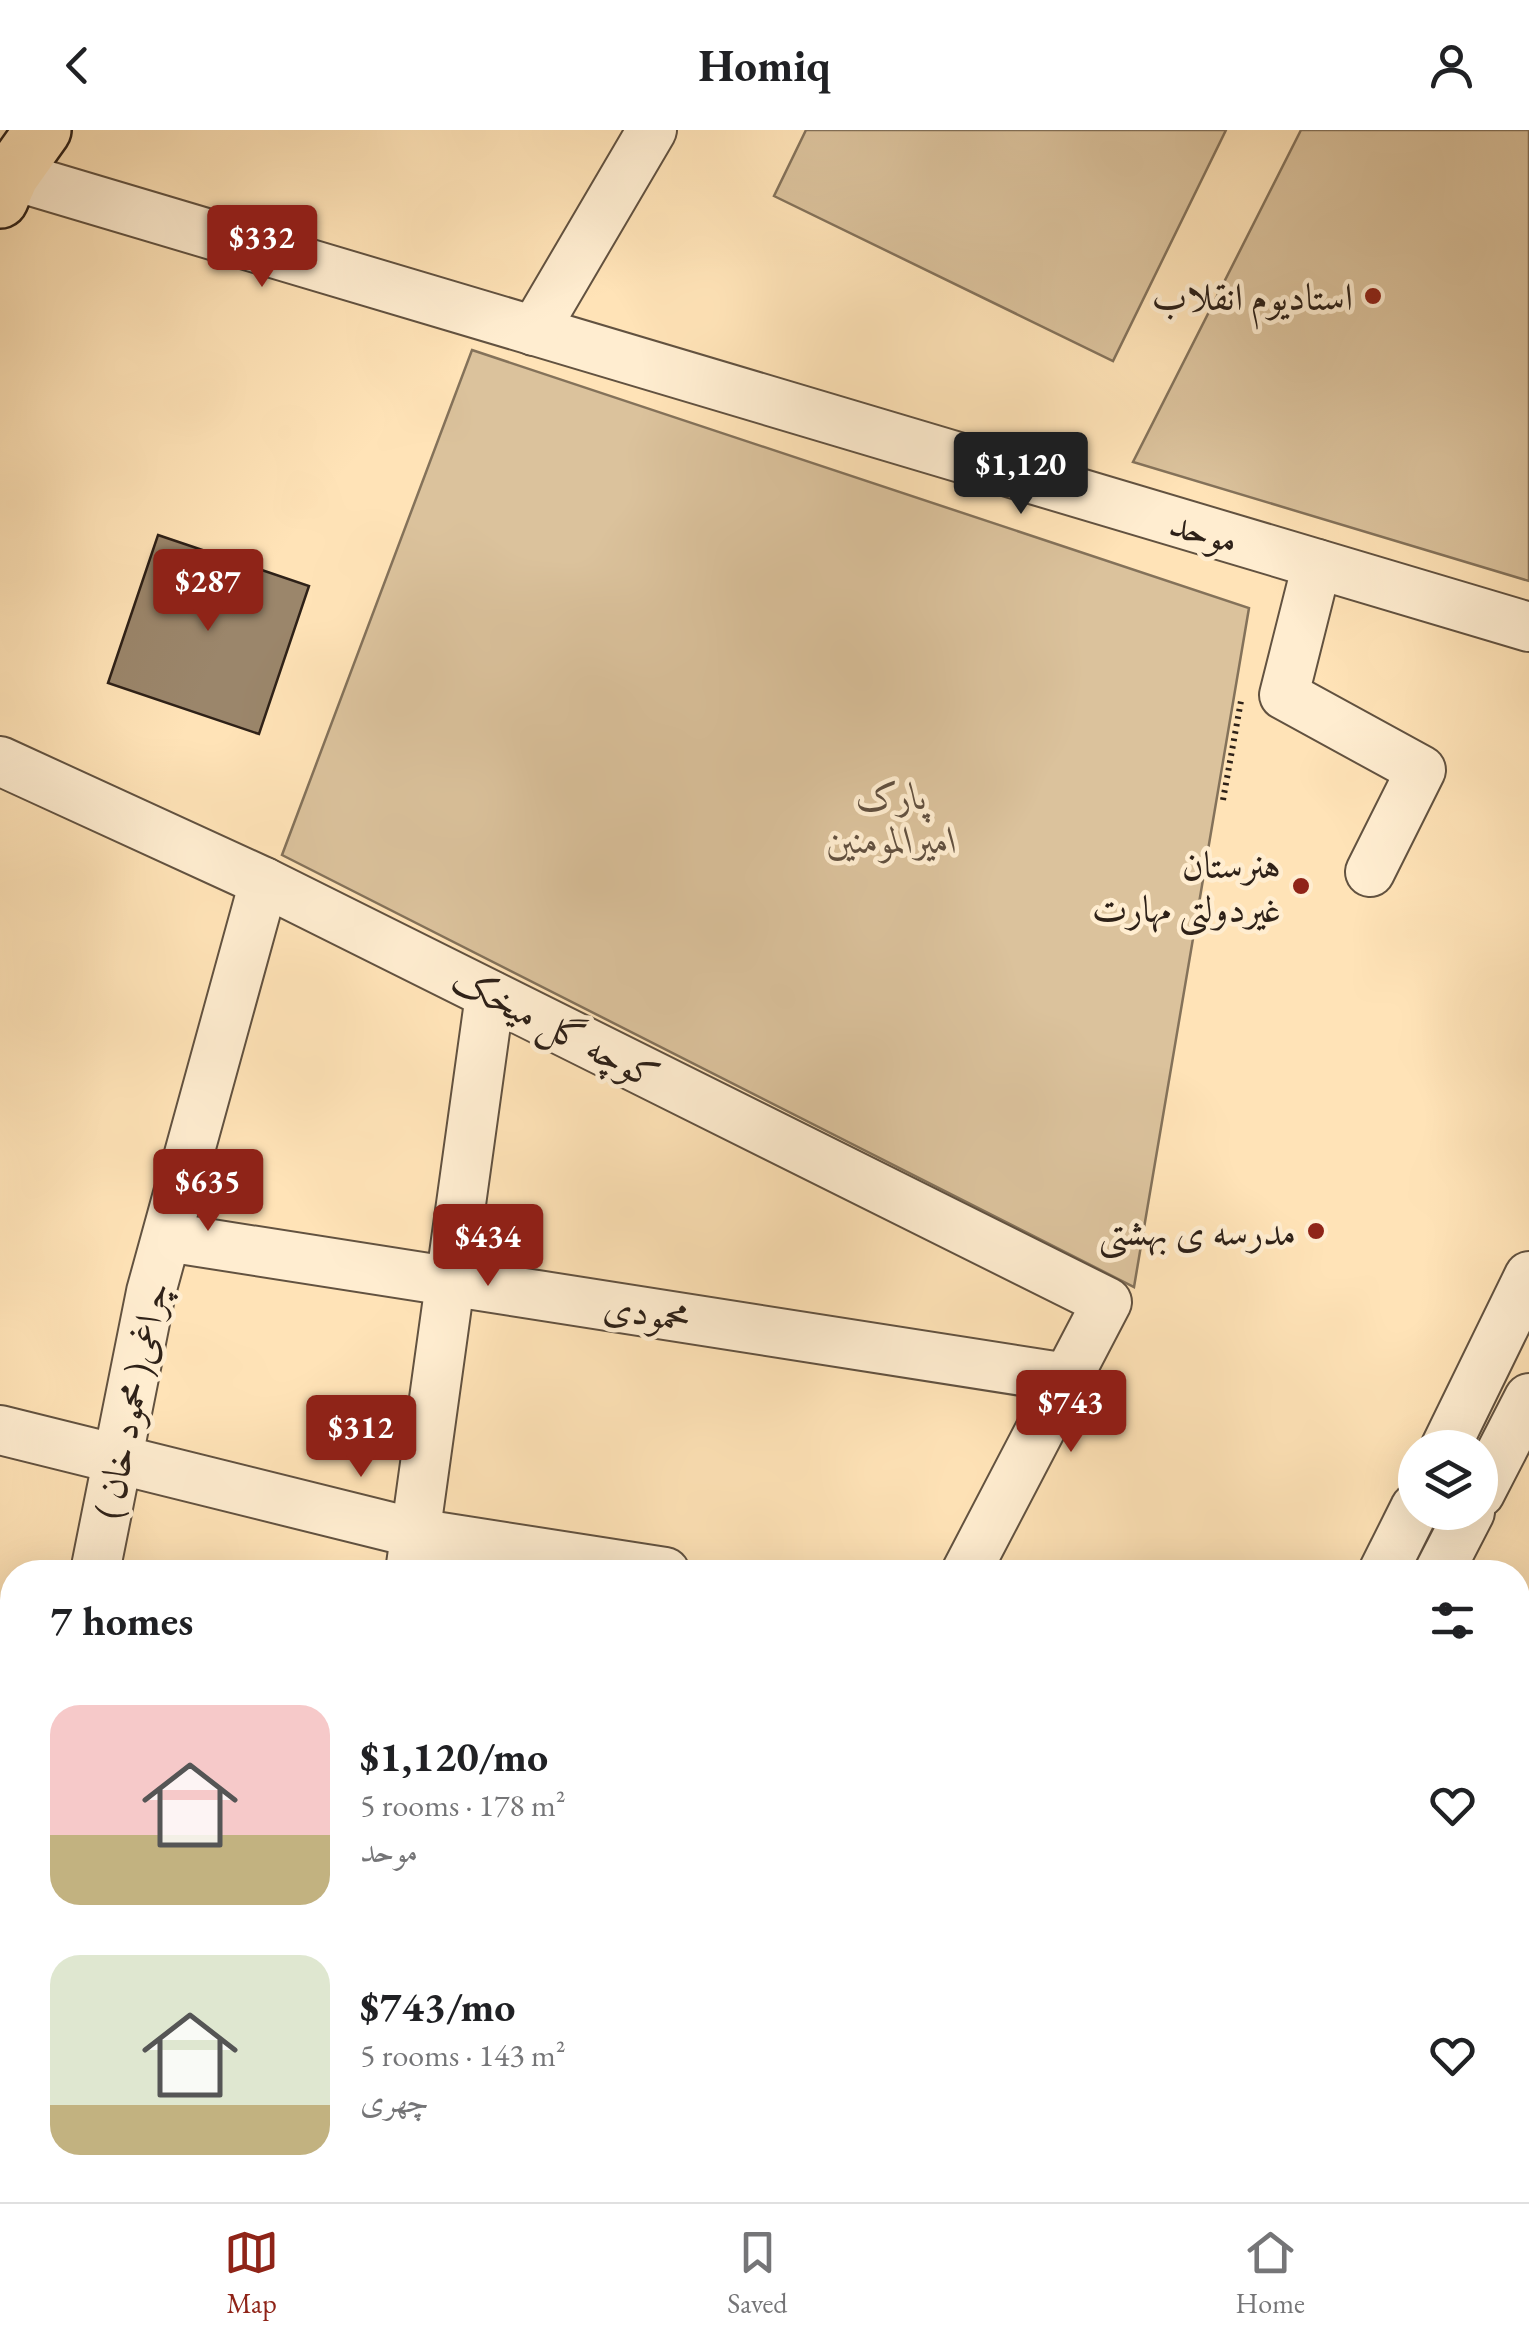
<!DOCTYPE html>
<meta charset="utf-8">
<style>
:root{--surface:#fff;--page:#f6f6f6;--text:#202124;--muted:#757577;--line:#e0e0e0;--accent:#8f2418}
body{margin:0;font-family:"EB Garamond",Amiri,serif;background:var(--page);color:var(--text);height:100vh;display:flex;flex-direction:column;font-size:38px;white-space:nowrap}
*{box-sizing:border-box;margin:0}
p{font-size:32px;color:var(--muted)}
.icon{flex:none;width:55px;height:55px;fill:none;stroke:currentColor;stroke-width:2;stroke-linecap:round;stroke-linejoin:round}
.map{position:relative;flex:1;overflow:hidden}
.drawer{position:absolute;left:0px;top:1430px;width:1530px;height:642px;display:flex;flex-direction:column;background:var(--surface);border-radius:40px 40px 0 0;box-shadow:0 10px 40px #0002}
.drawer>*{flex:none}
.buttons{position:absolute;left:1398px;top:1300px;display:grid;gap:20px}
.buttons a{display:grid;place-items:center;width:100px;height:100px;border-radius:50%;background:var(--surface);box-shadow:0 10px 40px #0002;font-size:50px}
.price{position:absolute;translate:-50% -85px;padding:0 22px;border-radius:10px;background:var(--accent);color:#fff;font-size:32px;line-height:65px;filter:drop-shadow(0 2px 5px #0008)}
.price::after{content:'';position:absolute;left:50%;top:60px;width:30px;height:22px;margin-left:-15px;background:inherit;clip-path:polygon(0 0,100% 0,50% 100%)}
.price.on{background:#222;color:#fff}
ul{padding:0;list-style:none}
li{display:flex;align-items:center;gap:30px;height:250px;padding:0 50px}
li span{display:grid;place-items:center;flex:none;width:280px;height:200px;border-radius:30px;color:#555}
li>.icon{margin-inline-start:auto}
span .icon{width:120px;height:120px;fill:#fffc;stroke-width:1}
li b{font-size:42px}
h2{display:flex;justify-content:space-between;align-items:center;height:120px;padding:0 50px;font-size:42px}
header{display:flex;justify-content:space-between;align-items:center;height:130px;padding:0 50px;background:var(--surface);font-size:45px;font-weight:700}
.dock{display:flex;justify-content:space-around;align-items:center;height:140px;border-top:2px solid var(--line);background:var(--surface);font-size:28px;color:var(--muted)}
.dock a{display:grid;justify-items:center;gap:5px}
.dock .on{color:var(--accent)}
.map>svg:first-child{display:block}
.green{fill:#dbc29c;stroke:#84725a;stroke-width:2.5}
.building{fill:#9b866b;stroke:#2e2118;stroke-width:2.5}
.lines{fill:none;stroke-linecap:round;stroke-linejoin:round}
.minor-casing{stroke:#625240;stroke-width:52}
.major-casing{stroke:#2e2118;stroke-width:60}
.path{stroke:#2e2118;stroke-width:6;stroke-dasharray:2.5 5;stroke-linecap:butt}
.minor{stroke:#ffedd0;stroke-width:48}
.major{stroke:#ffe3b7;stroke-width:55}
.poi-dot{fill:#8f2418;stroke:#ffedd0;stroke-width:4}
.labels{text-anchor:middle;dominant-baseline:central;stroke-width:9;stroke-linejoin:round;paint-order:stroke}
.poi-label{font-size:38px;fill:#2e2118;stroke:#ffedd0;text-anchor:end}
.street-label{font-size:38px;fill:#2e2118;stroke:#ffedd0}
.park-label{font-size:38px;font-style:italic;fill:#625140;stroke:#ffedd0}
</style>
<header><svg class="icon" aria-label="back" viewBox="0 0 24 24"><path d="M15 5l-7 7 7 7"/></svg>Homiq<svg class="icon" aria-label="person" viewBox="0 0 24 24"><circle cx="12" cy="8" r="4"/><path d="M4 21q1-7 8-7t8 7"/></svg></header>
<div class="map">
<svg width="1529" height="2072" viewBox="0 0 1529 2072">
<rect width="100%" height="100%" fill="#ffe3b7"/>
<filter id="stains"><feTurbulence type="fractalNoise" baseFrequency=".002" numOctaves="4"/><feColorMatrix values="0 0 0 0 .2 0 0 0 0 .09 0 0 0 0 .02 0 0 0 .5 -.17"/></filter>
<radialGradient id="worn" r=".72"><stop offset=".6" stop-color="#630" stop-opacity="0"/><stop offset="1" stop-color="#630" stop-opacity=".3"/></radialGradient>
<g class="green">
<polygon points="806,0 1226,0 1113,231 774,66"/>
<polygon points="1301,0 1529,0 1529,451 1133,332"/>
<polygon points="472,220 1249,478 1134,1157 282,725"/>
</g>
<polygon class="building" points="158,405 309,456 259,604 108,553"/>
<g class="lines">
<g class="minor-casing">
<g id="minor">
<polyline points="11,45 1529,497"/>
<polyline points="534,201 652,0"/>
<polyline points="1317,434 1284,565 1421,640 1370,742"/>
<polyline points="0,631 264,752 1107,1172 966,1442"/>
<polyline points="167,1107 1067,1248"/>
<polyline points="0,1300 415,1403 665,1442"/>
<polyline points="1445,1318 1529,1146"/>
<polyline points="1480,1363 1529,1268"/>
<polyline points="95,1442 151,1162 264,752"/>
<polyline points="410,1442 490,865"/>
<polyline points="1383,1442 1415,1378"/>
<polyline points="1439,1442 1470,1382"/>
<polyline points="0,1604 12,1607"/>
<polyline points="0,1841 9,1839 12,1828"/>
<polyline points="1518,1919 1529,1940"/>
<polyline points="322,2072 324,2060"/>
<polyline points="372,2072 414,2070 466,2060"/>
<polyline points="868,2072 875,2060"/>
<polyline points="1205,2072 1208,2060"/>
<polyline points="1327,2072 1333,2060"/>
<polyline points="1441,2072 1444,2060"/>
</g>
</g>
<g class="major-casing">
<polyline id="major" points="0,70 11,45 43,0"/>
</g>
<polyline class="path" points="1223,670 1241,571"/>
<use href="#minor" class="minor"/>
<use href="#major" class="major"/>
</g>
<g class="poi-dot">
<circle cx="1373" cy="166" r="10"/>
<circle cx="1301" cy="756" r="10"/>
<circle cx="1316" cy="1101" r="10"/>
</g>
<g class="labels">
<g class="poi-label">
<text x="1353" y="166">استادیوم انقلاب</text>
<text x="1281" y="734">هنرستان<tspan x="1281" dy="44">غیردولتی مهارت</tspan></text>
<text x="1296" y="1101">مدرسه ی بهشتی</text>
</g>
<g class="street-label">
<text transform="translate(1204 401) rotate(16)">موحد</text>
<text transform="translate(556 897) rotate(27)">کوچه گل میخک</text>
<text transform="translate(647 1182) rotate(9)">محمودی</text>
<text transform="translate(131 1270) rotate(-78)">چراغی( محمود خان )</text>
</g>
<g class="park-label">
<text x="892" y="665">پارک<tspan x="892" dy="44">امیرالمومنین</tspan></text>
</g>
</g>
<rect width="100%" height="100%" filter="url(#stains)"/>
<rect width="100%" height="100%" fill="url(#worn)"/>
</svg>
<div class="buttons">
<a><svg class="icon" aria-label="layers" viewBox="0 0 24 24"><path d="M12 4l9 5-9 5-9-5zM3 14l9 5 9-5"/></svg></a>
</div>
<b class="price" style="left:262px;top:160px">$332</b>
<b class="price on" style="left:1021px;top:387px">$1,120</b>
<b class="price" style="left:208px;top:504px">$287</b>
<b class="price" style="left:208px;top:1104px">$635</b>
<b class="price" style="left:488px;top:1159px">$434</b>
<b class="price" style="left:1071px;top:1325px">$743</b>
<b class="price" style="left:361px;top:1350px">$312</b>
<section class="drawer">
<h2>7 homes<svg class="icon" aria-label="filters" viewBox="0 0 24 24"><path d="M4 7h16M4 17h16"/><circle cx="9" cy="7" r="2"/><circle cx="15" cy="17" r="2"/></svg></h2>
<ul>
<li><span style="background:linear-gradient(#f6c9c9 65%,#c2b280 0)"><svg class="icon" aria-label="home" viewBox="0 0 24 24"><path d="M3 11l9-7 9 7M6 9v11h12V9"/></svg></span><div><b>$1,120/mo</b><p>5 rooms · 178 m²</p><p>موحد</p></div><svg class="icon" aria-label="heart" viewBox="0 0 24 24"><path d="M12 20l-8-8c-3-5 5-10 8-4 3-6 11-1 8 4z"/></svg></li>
<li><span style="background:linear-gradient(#dfe7d0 75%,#c2b280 0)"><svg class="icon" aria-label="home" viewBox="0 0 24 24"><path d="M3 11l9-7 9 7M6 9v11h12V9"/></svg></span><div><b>$743/mo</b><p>5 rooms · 143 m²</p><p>چهری</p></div><svg class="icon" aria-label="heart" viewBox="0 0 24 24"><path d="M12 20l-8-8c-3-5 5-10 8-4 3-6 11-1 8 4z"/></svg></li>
</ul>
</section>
</div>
<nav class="dock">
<a class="on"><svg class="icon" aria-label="map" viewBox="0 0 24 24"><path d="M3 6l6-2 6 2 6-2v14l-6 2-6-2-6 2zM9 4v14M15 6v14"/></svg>Map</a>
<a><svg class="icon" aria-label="saved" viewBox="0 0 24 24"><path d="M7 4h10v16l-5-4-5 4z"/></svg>Saved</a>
<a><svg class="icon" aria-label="home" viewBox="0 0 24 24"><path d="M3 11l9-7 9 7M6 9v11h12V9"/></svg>Home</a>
</nav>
